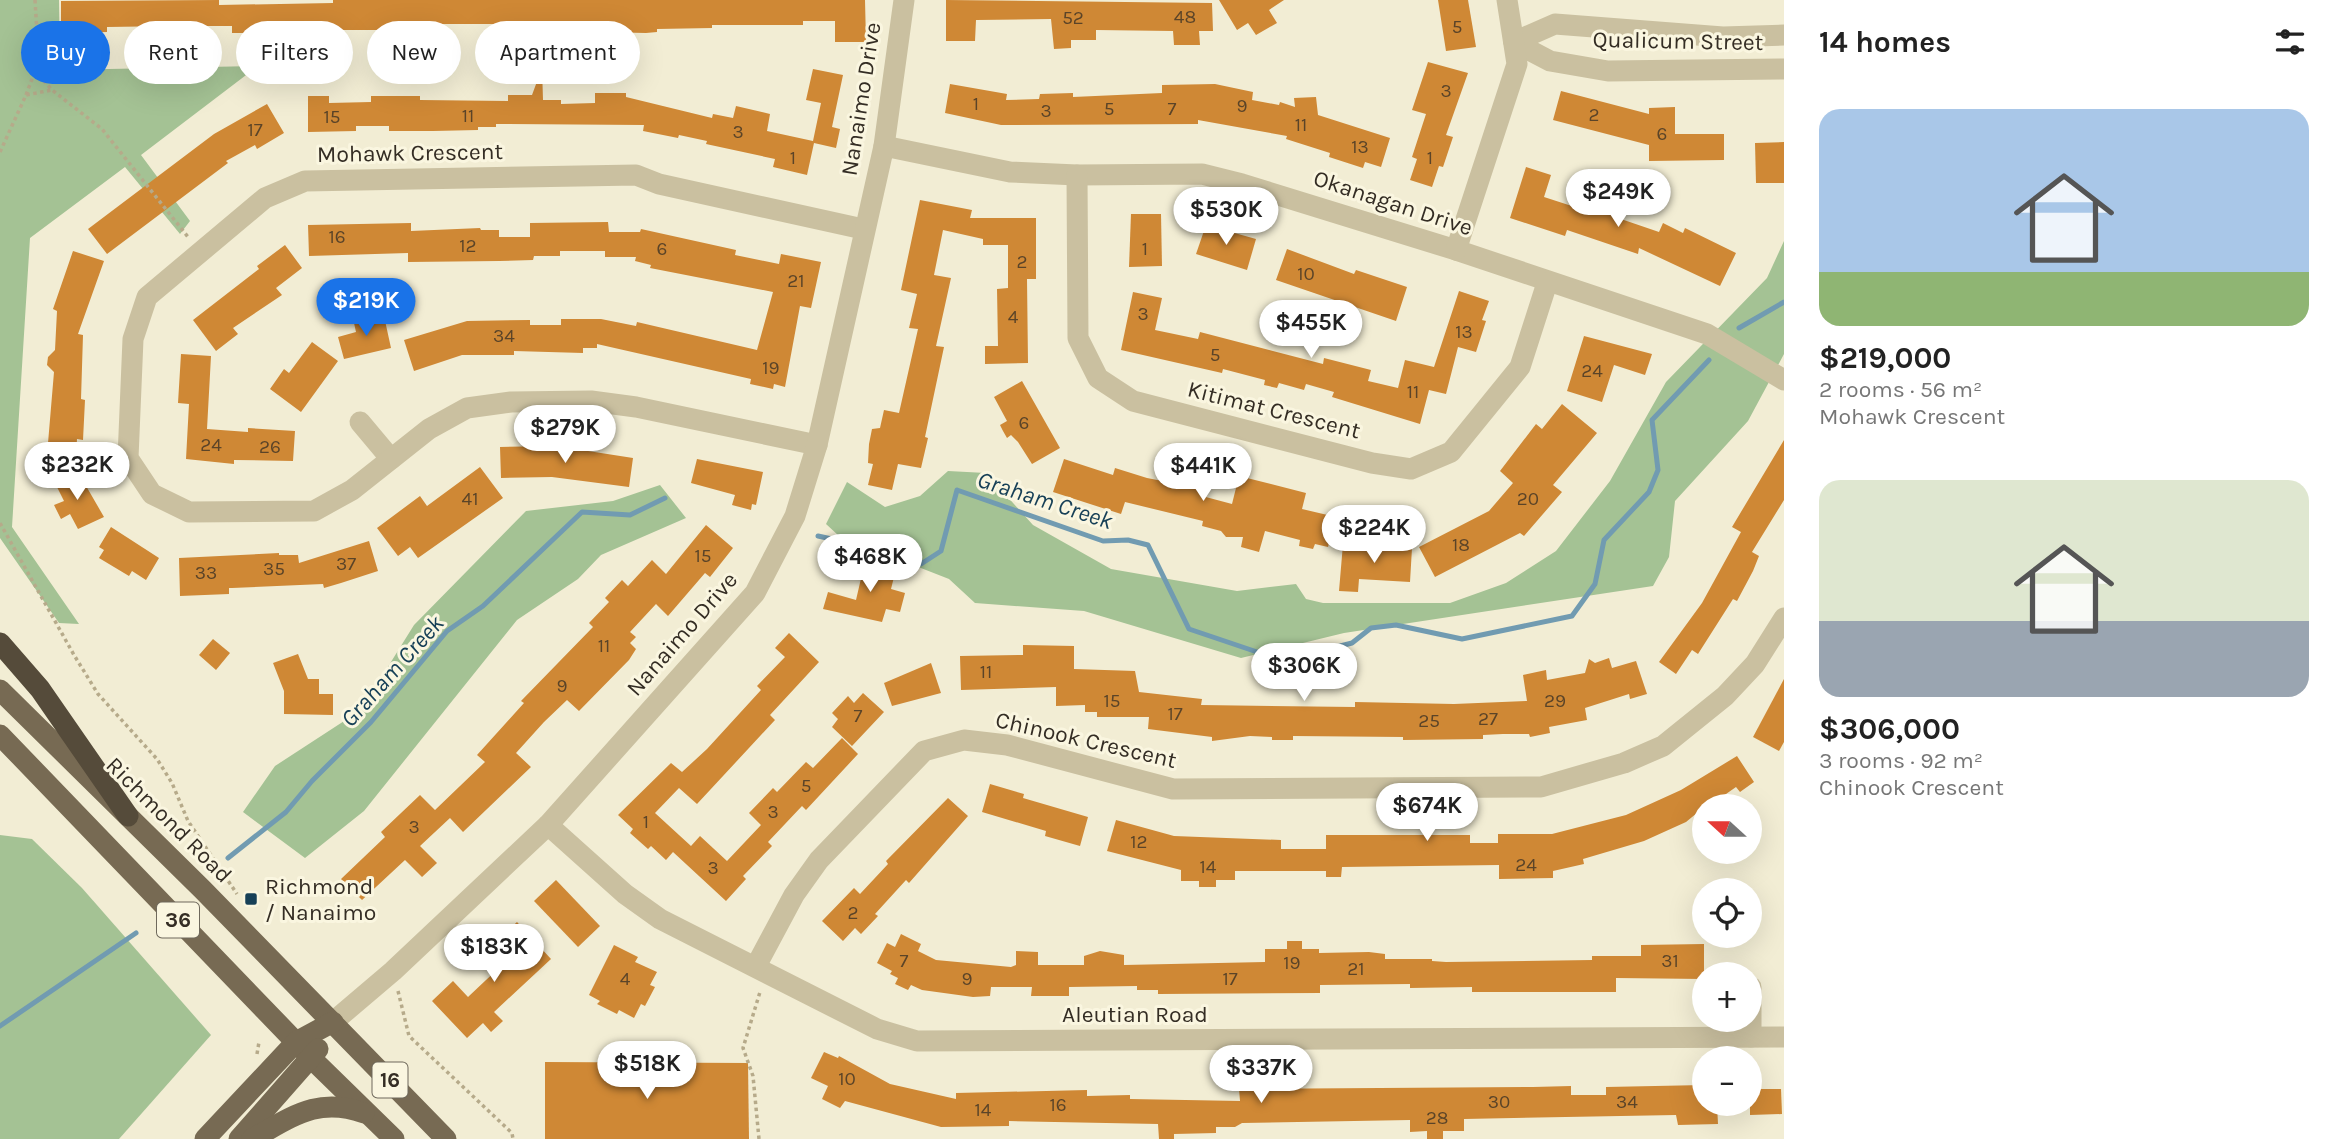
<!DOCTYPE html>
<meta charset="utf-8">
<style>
:root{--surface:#fff;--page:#f6f6f6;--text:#222;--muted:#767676;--accent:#1a73e8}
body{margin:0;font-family:Karla,sans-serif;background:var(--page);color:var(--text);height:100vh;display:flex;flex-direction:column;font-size:26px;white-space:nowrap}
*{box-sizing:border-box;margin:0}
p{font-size:23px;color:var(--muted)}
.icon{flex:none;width:38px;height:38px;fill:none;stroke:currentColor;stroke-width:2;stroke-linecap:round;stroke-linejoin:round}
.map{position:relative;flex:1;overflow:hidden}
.side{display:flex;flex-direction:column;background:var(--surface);width:560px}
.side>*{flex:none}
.banner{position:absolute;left:21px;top:21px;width:665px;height:63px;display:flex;gap:14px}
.needle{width:46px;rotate:291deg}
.controls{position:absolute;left:1692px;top:794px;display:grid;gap:14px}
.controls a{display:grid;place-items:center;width:70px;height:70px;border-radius:50%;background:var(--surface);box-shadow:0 7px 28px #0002;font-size:35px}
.price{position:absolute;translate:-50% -60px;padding:0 16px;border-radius:24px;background:#fff;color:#222;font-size:23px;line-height:46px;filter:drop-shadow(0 2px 4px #0008)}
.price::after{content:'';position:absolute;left:50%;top:42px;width:21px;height:16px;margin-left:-10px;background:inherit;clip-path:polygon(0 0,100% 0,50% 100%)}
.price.on{background:var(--accent);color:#fff}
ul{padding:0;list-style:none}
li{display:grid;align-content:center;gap:14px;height:371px;padding:0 35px}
li span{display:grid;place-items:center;height:217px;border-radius:21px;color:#555}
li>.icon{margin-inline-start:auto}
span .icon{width:126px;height:126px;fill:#fffc;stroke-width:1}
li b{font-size:30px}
h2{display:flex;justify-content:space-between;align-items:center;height:84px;padding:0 35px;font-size:30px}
.tag{padding:0 24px;border-radius:32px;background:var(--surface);box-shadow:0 7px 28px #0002;font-size:24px;line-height:63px}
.tag.on{background:var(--accent);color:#fff}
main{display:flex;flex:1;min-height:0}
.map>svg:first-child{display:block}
.green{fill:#a4c294}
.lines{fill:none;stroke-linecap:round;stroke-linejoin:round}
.stream{stroke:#719bb1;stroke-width:5}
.building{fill:#cf8835}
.path{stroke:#b6aa8a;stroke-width:3.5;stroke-dasharray:3.5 3.5;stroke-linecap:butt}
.minor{stroke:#cac0a0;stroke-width:21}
.major{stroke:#776a53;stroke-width:21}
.highway{stroke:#554b3a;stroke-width:21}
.poi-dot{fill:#174057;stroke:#faf6e0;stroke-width:2.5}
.labels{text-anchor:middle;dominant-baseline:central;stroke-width:6;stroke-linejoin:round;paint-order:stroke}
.number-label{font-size:19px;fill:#5b4428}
.shield{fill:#faf6e0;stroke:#6f695c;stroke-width:2}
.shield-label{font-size:21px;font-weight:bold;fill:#342d24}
.street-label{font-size:23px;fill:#342d24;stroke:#faf6e0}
.poi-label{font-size:23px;fill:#342d24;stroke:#faf6e0;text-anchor:start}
.water-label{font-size:24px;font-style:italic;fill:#174057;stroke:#faf6e0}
</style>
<main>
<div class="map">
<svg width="1784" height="1139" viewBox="0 0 1784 1139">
<rect width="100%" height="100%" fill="#f2edd4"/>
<g class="green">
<polygon points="0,0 59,0 60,70 258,66 141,155 190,221 180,234 125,167 30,238 12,527 79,624 59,623 0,538"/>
<polygon points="1784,241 1784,354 1748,421 1675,501 1669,557 1653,586 1344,633 1241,658 1084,611 975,603 949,579 839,536 826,524 847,482 885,507 920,496 948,471 986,473 1033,525 1111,569 1237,591 1296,584 1306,599 1323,603 1450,603 1506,583 1556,551 1610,481 1666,382 1767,278"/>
<polygon points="660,485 686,518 601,555 578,579 517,620 364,811 305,858 243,812 275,766 361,710 414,625 526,511 613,501"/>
<polygon points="0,835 32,839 82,888 211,1035 119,1139 0,1139"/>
</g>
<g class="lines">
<g class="stream">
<polyline points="1739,328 1784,302"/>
<polyline points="818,536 882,550 921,564 941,551 957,490 1103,541 1128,540 1148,545 1189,629 1269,656 1297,657 1352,643 1371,628 1396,625 1462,639 1572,616 1595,584 1604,540 1649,492 1658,470 1652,420 1709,360"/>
<polyline points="228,858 286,812 312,781 371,722 447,631 483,606 582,512 630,515 665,498"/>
<polyline points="0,1026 136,933"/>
</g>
</g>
<g class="building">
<polygon points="219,0 219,5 333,3 333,0 865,0 866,42 835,42 835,21 803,21 803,25 712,25 712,28 657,29 657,32 646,33 556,31 555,24 421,24 421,30 312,30 312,34 298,34 298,40 283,41 282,33 232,33 232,26 203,26 203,32 173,32 173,26 107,27 107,32 77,33 77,28 61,28 61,1"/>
<polygon points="946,0 1212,3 1213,31 1199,31 1200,45 1174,45 1173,31 1096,30 1096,40 1071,40 1071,48 1054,49 1051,19 976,20 975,41 946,41"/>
<polygon points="1219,0 1284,0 1269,10 1277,23 1256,35 1248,23 1237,30"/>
<polygon points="1438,0 1468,0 1476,47 1446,51"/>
<polygon points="1428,62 1468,73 1446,135 1453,137 1443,167 1439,166 1432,187 1410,180 1417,159 1412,157 1426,114 1412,110"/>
<polygon points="542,68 543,100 561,100 561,104 595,103 595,93 626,93 626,97 712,118 713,114 733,118 736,106 770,114 767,131 813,141 821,103 806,100 813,69 843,75 832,127 840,129 836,148 814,143 807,175 773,167 775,159 706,144 707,141 679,135 678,138 643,131 644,125 496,124 496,127 478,127 478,130 433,131 389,131 389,126 356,126 356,131 308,132 308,96 329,96 329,103 371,102 371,96 420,96 420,100 508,101 508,95 532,95"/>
<polygon points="950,84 1007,94 1006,100 1039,99 1040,94 1073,93 1073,97 1162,93 1162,85 1215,84 1253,92 1252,100 1279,105 1280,102 1295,107 1294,98 1316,97 1318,115 1390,138 1381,167 1365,162 1363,168 1329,157 1330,153 1286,139 1287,136 1198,120 1198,124 1001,125 945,113"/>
<polygon points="1561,91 1649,114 1649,108 1675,107 1675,134 1724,134 1724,160 1649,161 1649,145 1553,120"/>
<polygon points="267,104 284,133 257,149 255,145 226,161 228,163 107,254 88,229 214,134"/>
<polygon points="1784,142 1784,183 1756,183 1755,143"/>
<polygon points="1526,167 1551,175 1544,197 1581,209 1589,189 1623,200 1618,218 1659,232 1663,223 1683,233 1685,228 1736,253 1720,286 1639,248 1638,254 1567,230 1565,236 1510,218"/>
<polygon points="920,200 972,210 970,218 1036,218 1036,279 1027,279 1028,363 985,364 985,346 998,346 997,289 1008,288 1008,245 983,245 983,239 943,230 934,275 951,278 936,346 944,347 925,437 928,438 921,468 898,464 892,490 868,485 873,464 868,463 869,444 872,429 880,428 884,410 899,413 918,329 909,328 917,294 901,290"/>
<polygon points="1131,214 1161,214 1162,266 1129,267"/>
<polygon points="608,222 609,232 640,232 641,229 736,250 735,255 779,264 781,254 821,262 811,308 800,306 785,387 774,384 773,389 750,384 751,379 597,344 597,348 583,348 583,353 514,351 514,355 462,355 414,371 404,340 467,321 530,320 530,325 561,325 561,319 601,319 636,326 637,322 757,350 773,292 650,268 651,265 635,261 636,257 605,257 605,251 560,251 560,256 534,256 533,260 499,261 408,262 408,253 309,256 308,225 411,223 411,231 480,228 481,230 499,230 499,237 530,237 530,223"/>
<polygon points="1206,225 1256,239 1247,270 1196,254"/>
<polygon points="285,245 302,268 276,288 282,295 233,328 238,334 216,351 193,320 259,269 257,266"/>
<polygon points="1287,249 1354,274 1356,270 1407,287 1396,321 1276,280"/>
<polygon points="73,251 104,261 78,334 83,335 81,399 85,400 83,440 77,439 76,457 47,455 54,372 47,365 48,357 55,350 57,311 53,309"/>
<polygon points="1459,291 1489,301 1482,320 1486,321 1476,352 1458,347 1446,394 1429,390 1420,424 1332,397 1334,392 1306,384 1304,390 1279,383 1277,388 1264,385 1265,380 1223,369 1222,373 1121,350 1133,292 1162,298 1155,330 1198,339 1200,332 1323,364 1324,358 1371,370 1368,381 1398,388 1405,360 1434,367"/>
<polygon points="384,316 391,348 344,359 338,337 356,332 354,323"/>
<polygon points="1584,336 1652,354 1645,375 1614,365 1602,402 1567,391"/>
<polygon points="312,342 338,361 301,412 270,389 284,369 289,373"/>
<polygon points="181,354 211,356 207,429 248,432 248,428 295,431 293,461 234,460 234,464 186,459 189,404 178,403"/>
<polygon points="1022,381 1060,448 1032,464 1018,442 1011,435 1007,438 1003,431 1000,425 1007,421 994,397"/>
<polygon points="1562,404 1597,433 1553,485 1562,492 1524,536 1520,533 1435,577 1419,547 1489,511 1513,483 1500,471 1536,424 1542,429"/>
<polygon points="1784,440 1784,500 1752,552 1759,556 1753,571 1737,601 1733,599 1698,654 1692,650 1676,674 1659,662 1702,603 1741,532 1732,527"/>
<polygon points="556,446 633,458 629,487 552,477 501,478 500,447"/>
<polygon points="697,459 763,472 756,505 752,504 751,510 732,505 735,495 691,483"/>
<polygon points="1064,459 1113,475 1115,468 1147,478 1183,485 1187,465 1209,470 1202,496 1232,504 1239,476 1306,493 1302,509 1336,517 1328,547 1315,544 1313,549 1299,546 1300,540 1265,531 1259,552 1241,547 1243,537 1226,537 1221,531 1202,526 1203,521 1125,502 1121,514 1053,492"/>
<polygon points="480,467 503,498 418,558 410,547 398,556 377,528 420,496 427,506"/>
<polygon points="78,472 104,517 78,529 70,514 61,519 54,505 64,501 55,483"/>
<polygon points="706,525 733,548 710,577 705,573 668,616 656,604 630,632 636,637 630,643 636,649 629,660 579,711 567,700 544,722 516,753 531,767 463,832 450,818 420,846 437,863 422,877 405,860 362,900 341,879 385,837 381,832 420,795 435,810 485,762 477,755 524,703 521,701 593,627 589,623 609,602 605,598 622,580 628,586 652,560 666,574"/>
<polygon points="111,527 159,558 146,580 132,571 129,576 99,558 104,550 99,547"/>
<polygon points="369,541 378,571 341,583 324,588 323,584 232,588 229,588 229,594 180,596 179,558 279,553 279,555 298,555 299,563"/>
<polygon points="1343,544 1412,548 1410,582 1359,579 1358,592 1339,591"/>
<polygon points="866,557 897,565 891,589 905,593 900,612 886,609 882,622 823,609 828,592 856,600"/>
<polygon points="789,633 819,662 770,715 775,720 697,804 679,788 655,813 691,846 700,836 727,861 761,825 749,813 773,788 777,792 806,762 813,768 842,738 858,754 806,810 802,806 768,842 772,846 743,876 746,879 726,901 673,852 666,860 651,846 648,849 630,833 633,829 618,815 671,763 682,772 707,749 761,690 757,686 785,657 775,648"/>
<polygon points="213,639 230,653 216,670 199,655"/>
<polygon points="1023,645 1074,646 1074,669 1135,671 1139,692 1202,699 1201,705 1355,707 1355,702 1454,704 1527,701 1523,675 1546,670 1547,680 1585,673 1589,659 1595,663 1609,658 1612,668 1636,661 1647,694 1630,699 1629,694 1585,708 1587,720 1549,727 1550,733 1530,737 1529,734 1503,734 1483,735 1483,739 1403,740 1403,737 1293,736 1293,740 1272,740 1272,737 1250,736 1212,741 1212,737 1148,729 1149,717 1097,717 1097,712 1085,712 1085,705 1056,706 1056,687 961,690 960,656 1023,655"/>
<polygon points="298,654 308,679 319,679 319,694 333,694 333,715 284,714 284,691 273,663"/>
<polygon points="931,663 941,693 892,706 884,683"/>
<polygon points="1784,679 1784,742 1779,751 1753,737"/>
<polygon points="863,693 884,712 852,746 832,727 838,719 832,713 848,696 854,703"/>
<polygon points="1737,756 1754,782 1740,792 1736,787 1716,801 1714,799 1686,822 1644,841 1583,859 1584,864 1553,871 1553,878 1499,879 1499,865 1342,867 1341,877 1326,877 1326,871 1235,871 1235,880 1216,880 1216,887 1199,887 1199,881 1181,881 1181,870 1107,851 1116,820 1174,836 1281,840 1281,849 1326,849 1326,835 1470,835 1470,843 1498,843 1498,834 1552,834 1626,815 1681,790"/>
<polygon points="990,784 1024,794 1023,798 1088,817 1080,846 1045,836 1046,831 982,812"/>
<polygon points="948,798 968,816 909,883 906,880 875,914 878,916 861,934 855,928 843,941 822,921 854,888 860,894 888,864 886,861"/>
<polygon points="556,880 600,926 578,947 534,901"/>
<polygon points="517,922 551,959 494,1012 503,1021 491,1032 483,1023 467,1038 432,1001 453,981 468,997 486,980 510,958 495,942"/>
<polygon points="901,934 921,944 918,951 936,960 1011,967 1016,965 1016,951 1038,952 1038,965 1084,965 1084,956 1100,951 1124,955 1124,965 1265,962 1265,949 1287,949 1287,941 1302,941 1302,949 1319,949 1319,953 1369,952 1385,954 1385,959 1432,959 1432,961 1446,962 1592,960 1592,956 1641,956 1641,945 1704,944 1704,979 1616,978 1616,992 1472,992 1472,987 1410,988 1410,984 1320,985 1320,993 1158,994 1158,990 1137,990 1137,986 1069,987 1069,996 1031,996 1032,987 991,987 990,996 973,997 922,990 911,985 908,990 895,984 898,978 890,974 892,971 877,963 887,943 895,947"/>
<polygon points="614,945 638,957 635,962 657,972 650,985 655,987 645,1006 641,1004 634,1018 619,1010 617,1014 597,1004 600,1001 589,995"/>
<polygon points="824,1052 838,1058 839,1056 890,1084 956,1099 956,1093 1087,1090 1087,1096 1130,1095 1130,1099 1240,1101 1239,1089 1533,1087 1571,1086 1571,1095 1606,1095 1606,1087 1704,1085 1704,1104 1717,1104 1718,1124 1678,1125 1676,1115 1464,1119 1464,1131 1443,1131 1443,1139 1427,1139 1427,1131 1410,1132 1410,1120 1242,1123 1235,1127 1216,1127 1216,1133 1174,1134 1174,1139 1159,1139 1158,1124 1009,1121 1009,1126 941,1127 845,1101 840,1108 822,1099 828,1086 811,1078"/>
<polygon points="545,1062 748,1063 749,1139 545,1139"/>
<polygon points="1750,1089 1781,1089 1782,1114 1750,1115"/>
</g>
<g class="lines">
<g class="path">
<polyline points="35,0 38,50 35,71 52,90 102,129 188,237"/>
<polyline points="26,95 35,71"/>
<polyline points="0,152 26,95 52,90"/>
<polyline points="0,523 74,655 98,694 157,759 172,783 188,821 237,894"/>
<polyline points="398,991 409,1036 512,1133 513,1139"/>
<polyline points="257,1054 259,1042"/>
<polyline points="759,1139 753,1076 743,1048 760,992"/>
</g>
<g class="minor">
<polyline points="1514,42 1550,61 1608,71 1784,69"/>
<polyline points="1514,42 1555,24 1723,37 1784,35"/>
<polyline points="884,146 1010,172 1077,175 1202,174 1242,184 1456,250 1707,334 1784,380"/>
<polyline points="1077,175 1078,338 1098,378 1133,401 1372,463 1411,469 1451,452 1520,367 1547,283"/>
<polyline points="1456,250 1517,64 1507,0"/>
<polyline points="360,422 391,459"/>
<polyline points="817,445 636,407 591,401 511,402 467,408 429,429 352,490 314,511 189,512 152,494 128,458 133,339 147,297 265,198 305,181 636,175 659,184 863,229"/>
<polyline points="548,825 625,894 660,919 877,1029 917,1041 1784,1037"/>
<polyline points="756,966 794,895 819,860 924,751 964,740 1007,745 1173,789 1541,787 1624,763 1663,746 1725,696 1755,664 1784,618"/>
<polyline points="1751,987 1751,1037"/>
<polyline points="333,1022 393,971 548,825 755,593 795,516 817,445 884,146 904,0"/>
</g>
<g class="major">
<polyline points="0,690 203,890 446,1139"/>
<polyline points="0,735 312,1059 394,1139"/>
<polyline points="205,1139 296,1042 333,1022"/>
<polyline points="239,1139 318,1049"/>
<path d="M252,1139c40,-22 66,-43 112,-26"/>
</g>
<polyline class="highway" points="0,643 40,689 128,816"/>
</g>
<rect class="poi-dot" x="244" y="892" width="14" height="14" rx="3.5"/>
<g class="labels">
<g class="number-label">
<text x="1185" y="17">48</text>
<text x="1073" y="18">52</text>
<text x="1457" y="27">5</text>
<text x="1446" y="91">3</text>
<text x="976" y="104">1</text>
<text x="1242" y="106">9</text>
<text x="1109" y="109">5</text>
<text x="1172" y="109">7</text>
<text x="1046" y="111">3</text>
<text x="1594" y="115">2</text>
<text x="468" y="116">11</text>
<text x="332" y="117">15</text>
<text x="1301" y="125">11</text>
<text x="255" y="130">17</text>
<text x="738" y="132">3</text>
<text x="1662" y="134">6</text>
<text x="1360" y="147">13</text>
<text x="793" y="158">1</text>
<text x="1430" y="158">1</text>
<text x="337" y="237">16</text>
<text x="468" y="246">12</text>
<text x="662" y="249">6</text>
<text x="1145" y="249">1</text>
<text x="1022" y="262">2</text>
<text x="1306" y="274">10</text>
<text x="796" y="281">21</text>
<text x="1143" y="314">3</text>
<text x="1013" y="317">4</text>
<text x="1464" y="332">13</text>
<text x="504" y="336">34</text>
<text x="1215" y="355">5</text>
<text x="771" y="368">19</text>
<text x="1592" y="371">24</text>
<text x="1413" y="392">11</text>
<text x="1024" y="423">6</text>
<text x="211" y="445">24</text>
<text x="270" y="447">26</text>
<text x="470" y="499">41</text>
<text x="1528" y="499">20</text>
<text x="1461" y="545">18</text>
<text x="703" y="556">15</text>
<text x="346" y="564">37</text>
<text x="274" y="569">35</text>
<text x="206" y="573">33</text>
<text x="604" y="646">11</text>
<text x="986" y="672">11</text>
<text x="562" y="686">9</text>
<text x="1112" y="701">15</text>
<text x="1555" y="701">29</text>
<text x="1175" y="714">17</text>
<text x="858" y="716">7</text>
<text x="1488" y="719">27</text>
<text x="1429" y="721">25</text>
<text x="806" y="786">5</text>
<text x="773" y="812">3</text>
<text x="646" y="822">1</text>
<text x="414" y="827">3</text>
<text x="1139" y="842">12</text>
<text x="1526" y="865">24</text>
<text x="1208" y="867">14</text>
<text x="713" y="868">3</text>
<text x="853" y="913">2</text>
<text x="904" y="961">7</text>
<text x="1670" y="961">31</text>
<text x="1292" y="963">19</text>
<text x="1356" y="969">21</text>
<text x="625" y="979">4</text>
<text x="967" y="979">9</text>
<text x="1230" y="979">17</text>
<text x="847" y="1079">10</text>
<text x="1499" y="1102">30</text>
<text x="1627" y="1102">34</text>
<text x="1058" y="1105">16</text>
<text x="983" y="1110">14</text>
<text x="1437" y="1118">28</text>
</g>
<g class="shield">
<rect x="157" y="902.5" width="42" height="35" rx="5"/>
<rect x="372.5" y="1062.5" width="35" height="35" rx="5"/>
</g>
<g class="shield-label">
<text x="178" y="920">36</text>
<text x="390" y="1080">16</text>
</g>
<g class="street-label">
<text transform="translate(1678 41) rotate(1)">Qualicum Street</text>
<text transform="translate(861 99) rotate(-81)">Nanaimo Drive</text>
<text transform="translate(410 153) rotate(-1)">Mohawk Crescent</text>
<text transform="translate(1393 203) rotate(18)">Okanagan Drive</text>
<text transform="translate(1274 410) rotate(14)">Kitimat Crescent</text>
<text transform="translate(682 634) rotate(-49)">Nanaimo Drive</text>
<text transform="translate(1086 740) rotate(13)">Chinook Crescent</text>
<text transform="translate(169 820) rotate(45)">Richmond Road</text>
<text x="1135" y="1014">Aleutian Road</text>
</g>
<g class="poi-label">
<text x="265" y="886">Richmond<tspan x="265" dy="26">/ Nanaimo</tspan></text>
</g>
<g class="water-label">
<text transform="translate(1045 500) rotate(18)">Graham Creek</text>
<text transform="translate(392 671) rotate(-48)">Graham Creek</text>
</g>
</g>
</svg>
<div class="controls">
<a><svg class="needle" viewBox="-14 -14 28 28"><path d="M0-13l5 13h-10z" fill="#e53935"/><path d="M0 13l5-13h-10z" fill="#767676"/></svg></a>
<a><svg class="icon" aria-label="locate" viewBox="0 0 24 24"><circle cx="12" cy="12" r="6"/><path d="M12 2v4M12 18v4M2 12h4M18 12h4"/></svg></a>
<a>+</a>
<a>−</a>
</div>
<b class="price" style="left:1618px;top:229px">$249K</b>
<b class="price" style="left:1226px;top:247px">$530K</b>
<b class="price on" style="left:366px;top:338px">$219K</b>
<b class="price" style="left:1311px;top:360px">$455K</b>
<b class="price" style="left:565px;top:465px">$279K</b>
<b class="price" style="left:77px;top:502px">$232K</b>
<b class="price" style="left:1203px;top:503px">$441K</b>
<b class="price" style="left:1374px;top:565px">$224K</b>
<b class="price" style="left:870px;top:594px">$468K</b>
<b class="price" style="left:1304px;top:703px">$306K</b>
<b class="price" style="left:1427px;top:843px">$674K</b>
<b class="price" style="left:494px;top:984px">$183K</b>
<b class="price" style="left:647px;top:1101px">$518K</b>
<b class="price" style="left:1261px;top:1105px">$337K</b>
<div class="banner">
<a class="tag on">Buy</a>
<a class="tag">Rent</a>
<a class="tag">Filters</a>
<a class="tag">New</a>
<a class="tag">Apartment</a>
</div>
</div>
<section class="side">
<h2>14 homes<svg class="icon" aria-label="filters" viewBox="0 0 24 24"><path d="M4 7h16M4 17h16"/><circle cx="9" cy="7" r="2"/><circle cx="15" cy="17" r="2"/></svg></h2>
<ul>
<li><span style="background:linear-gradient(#a9c7e8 75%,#8fb573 0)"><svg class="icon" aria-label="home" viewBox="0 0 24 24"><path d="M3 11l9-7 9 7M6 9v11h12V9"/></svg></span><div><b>$219,000</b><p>2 rooms · 56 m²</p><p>Mohawk Crescent</p></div></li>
<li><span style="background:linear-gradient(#dfe7d0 65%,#9aa5b1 0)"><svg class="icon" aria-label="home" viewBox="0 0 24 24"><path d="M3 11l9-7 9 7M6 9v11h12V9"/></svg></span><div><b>$306,000</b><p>3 rooms · 92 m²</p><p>Chinook Crescent</p></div></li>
</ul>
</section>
</main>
